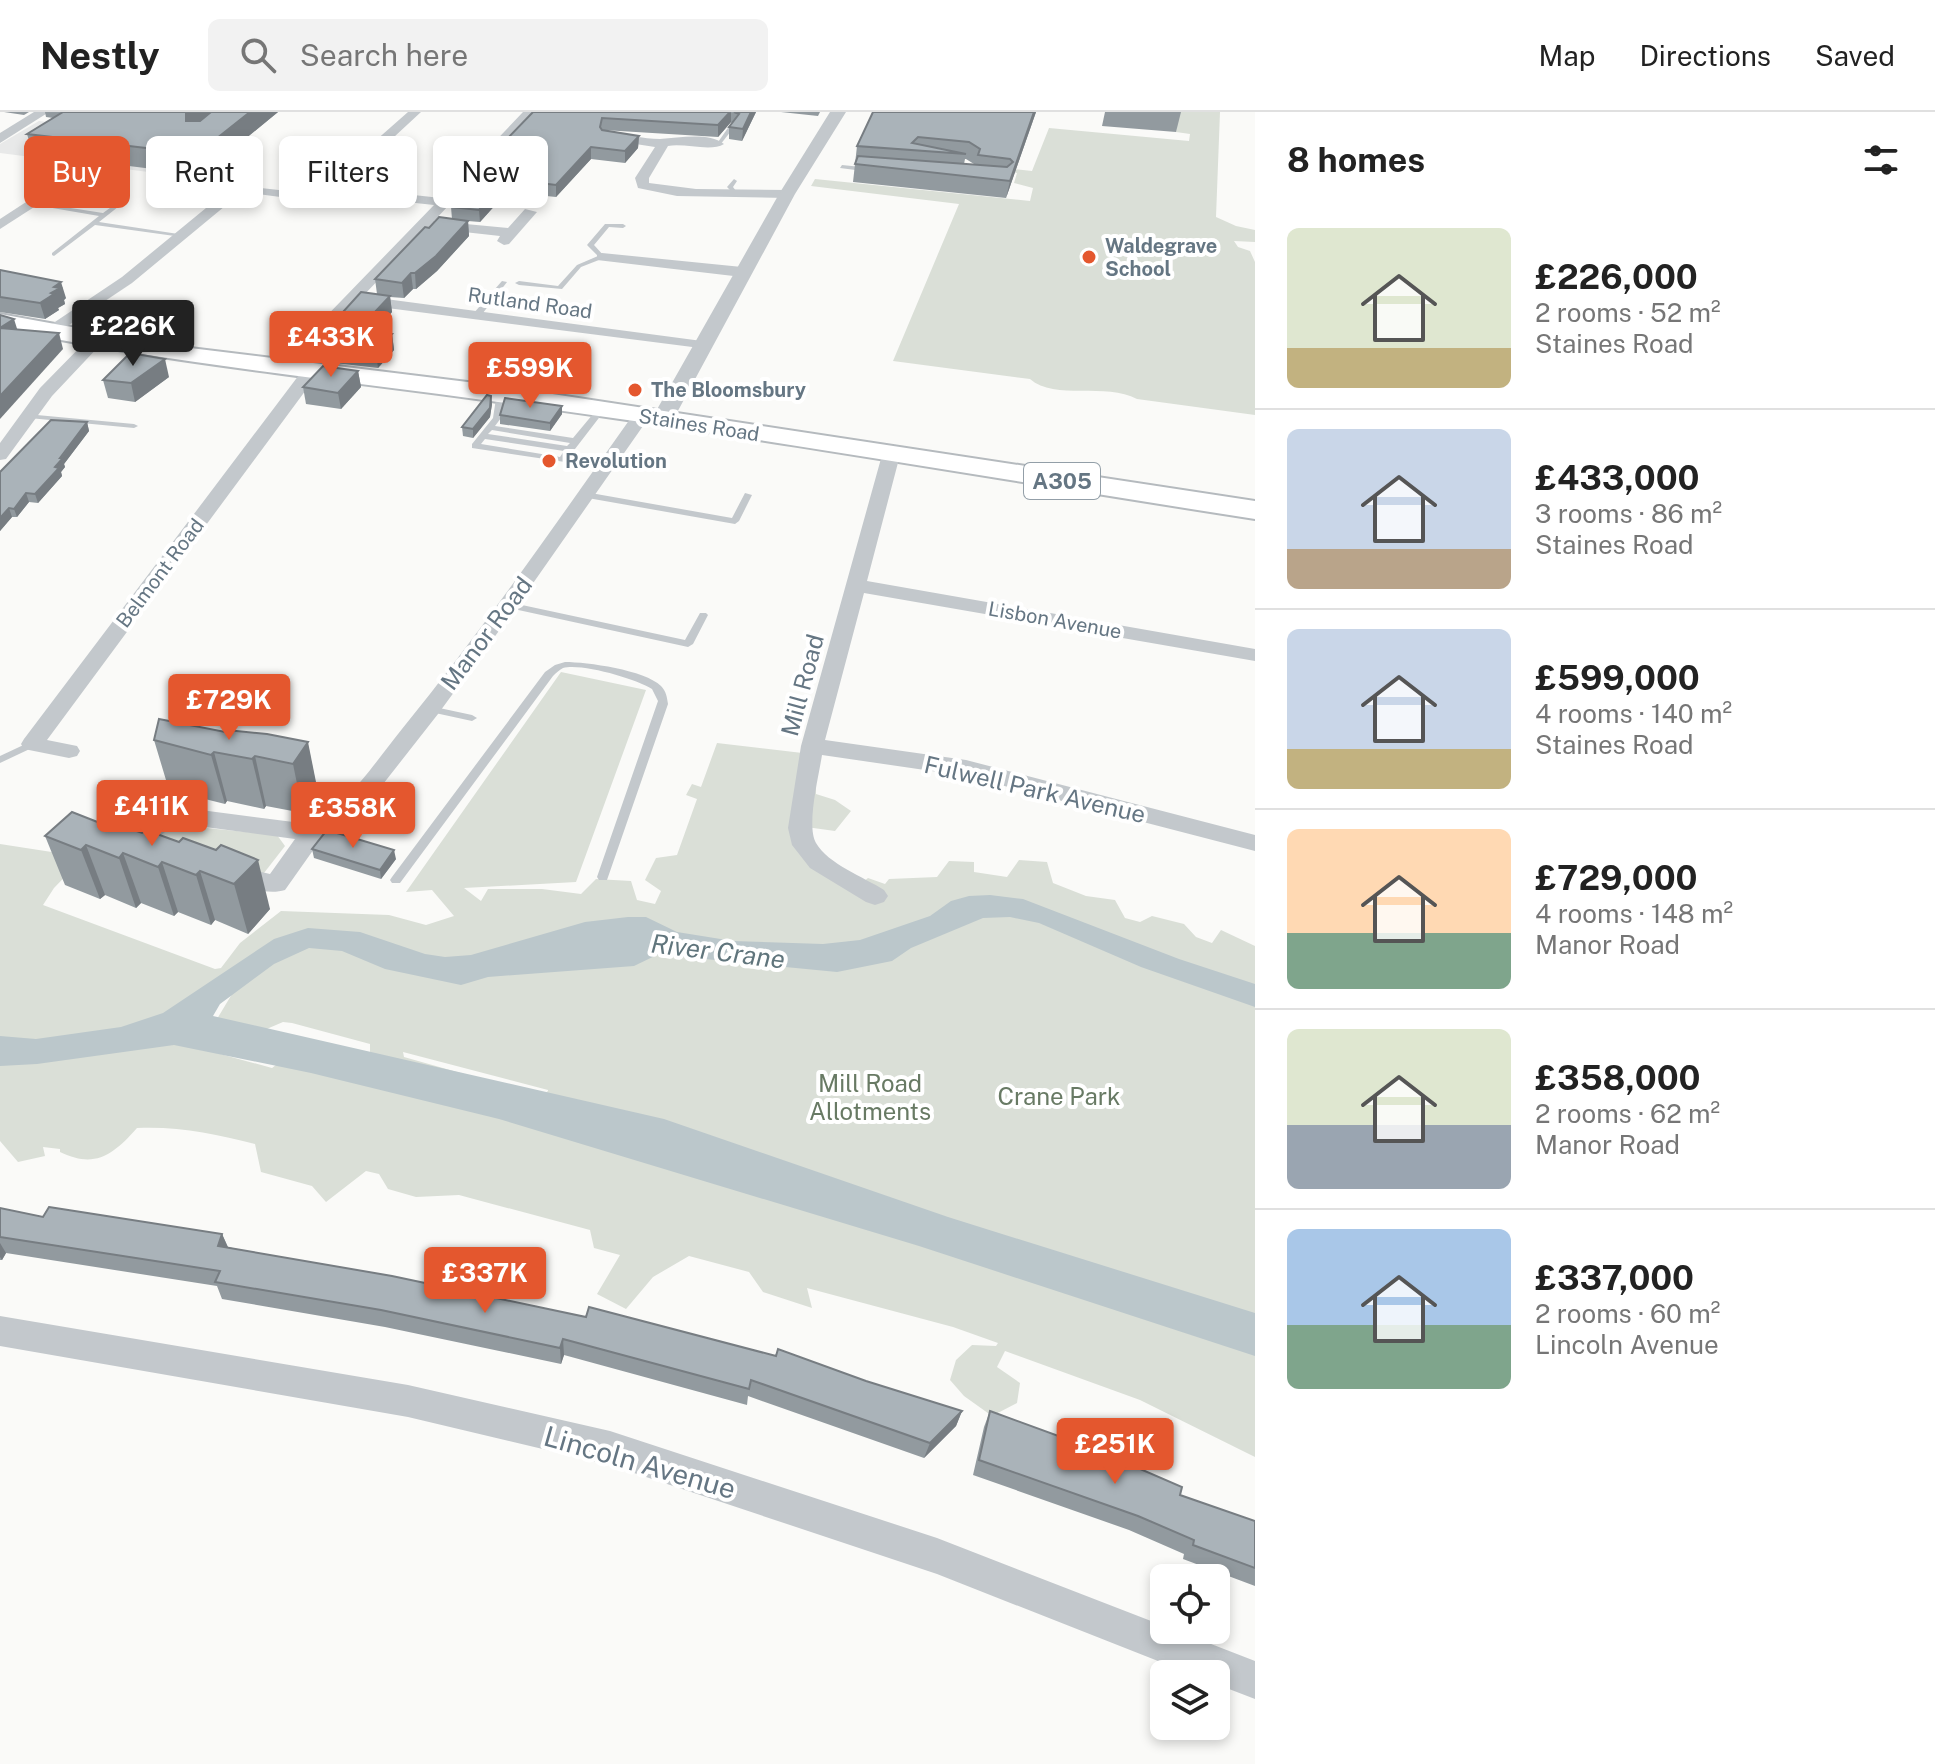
<!DOCTYPE html>
<meta charset="utf-8">
<style>
:root{--surface:#fff;--page:#f2f2f2;--text:#222;--muted:#767676;--line:#e0e0e0;--accent:#e4572e}
body{margin:0;font-family:"Public Sans",sans-serif;background:var(--page);color:var(--text);height:100vh;display:flex;flex-direction:column;font-size:30px;white-space:nowrap}
*{box-sizing:border-box;margin:0}
p{font-size:26px;color:var(--muted)}
.icon{flex:none;width:44px;height:44px;fill:none;stroke:currentColor;stroke-width:2;stroke-linecap:round;stroke-linejoin:round}
.map{position:relative;flex:1;overflow:hidden}
.details{display:flex;flex-direction:column;background:var(--surface);width:680px}
.details>*{flex:none}
.guide{position:absolute;left:24px;top:24px;width:760px;height:72px;display:flex;gap:16px}
.controls{position:absolute;left:1150px;top:1452px;display:grid;gap:16px}
.controls a{display:grid;place-items:center;width:80px;height:80px;border-radius:12px;background:var(--surface);box-shadow:0 4px 12px #0003;font-size:40px}
.price{position:absolute;translate:-50% -68px;padding:0 18px;border-radius:8px;background:var(--accent);color:#fff;font-size:26px;line-height:52px;filter:drop-shadow(0 2px 4px #0008)}
.price::after{content:'';position:absolute;left:50%;top:48px;width:24px;height:18px;margin-left:-12px;background:inherit;clip-path:polygon(0 0,100% 0,50% 100%)}
.price.on{background:#222;color:#fff}
ul{padding:0;list-style:none}
li{display:flex;align-items:center;gap:24px;height:200px;padding:0 32px}
li+li{border-top:2px solid var(--line)}
li span{display:grid;place-items:center;flex:none;width:224px;height:160px;border-radius:12px;color:#555}
li>.icon{margin-inline-start:auto}
span .icon{width:96px;height:96px;fill:#fffc;stroke-width:1}
li b{font-size:34px}
h2{display:flex;justify-content:space-between;align-items:center;height:96px;padding:0 32px;font-size:34px}
.tag{padding:0 28px;border-radius:12px;background:var(--surface);box-shadow:0 4px 12px #0003;font-size:28px;line-height:72px}
.tag.on{background:var(--accent);color:#fff}
header{display:flex;align-items:center;gap:48px;box-sizing:border-box;height:112px;padding:0 40px;background:var(--surface);border-bottom:2px solid var(--line)}
header strong{font-size:38px}
nav{display:flex;gap:44px;margin-inline-start:auto;font-size:28px}
.search{width:560px;height:72px;background:var(--page);display:flex;align-items:center;gap:20px;box-sizing:border-box;padding:0 28px;border-radius:12px;color:var(--muted);font-size:30px}
main{display:flex;flex:1;min-height:0}
.map>svg:first-child{display:block}
.built{fill:#e8e9e9}
.green{fill:#dadfd7;fill-rule:evenodd}
.water{fill:#bbc7cb}
.lines{fill:none;stroke-linecap:round;stroke-linejoin:round}
.primary-casing{stroke:#b5babe;stroke-width:4}
.service{fill:#c3c8cc;fill-rule:evenodd}
.minor{fill:#c3c8cc;fill-rule:evenodd}
.tertiary{fill:#c3c8cc;fill-rule:evenodd}
.primary{fill:#fff;fill-rule:evenodd}
.wall{fill:#929a9f;fill-rule:evenodd}
.shaded-wall{fill:#777d82}
.building{fill:#aab3b9;stroke:#777d82;stroke-width:2}
.poi-dot{fill:#e4572e;stroke:#fff;stroke-width:3}
.labels{text-anchor:middle;dominant-baseline:central;stroke-width:8;stroke-linejoin:round;paint-order:stroke}
.far-poi-label{font-size:20px;font-weight:bold;fill:#657683;stroke:#fff;text-anchor:start}
.far-street-label{font-size:20px;fill:#657683;stroke:#fff}
.shield{fill:#fff;stroke:#939fa8;stroke-width:2}
.shield-label{font-size:22px;font-weight:bold;fill:#657683}
.street-label{font-size:24px;fill:#657683;stroke:#fff}
.park-label{font-size:24px;fill:#687a64;stroke:#fff}
.water-label{font-size:26px;font-style:italic;fill:#60757c;stroke:#fff}
.near-street-label{font-size:28px;fill:#657683;stroke:#fff}
</style>
<header>
<strong>Nestly</strong>
<div class="search"><svg class="icon" aria-label="search" viewBox="0 0 24 24"><circle cx="10" cy="10" r="6"/><path d="M15 15l6 6"/></svg>Search here</div>
<nav><a>Map</a><a>Directions</a><a>Saved</a></nav>
</header>
<main>
<div class="map">
<svg width="1255" height="1652" viewBox="0 0 1255 1652">
<rect width="100%" height="100%" fill="#fafaf8"/>
<polygon class="built" points="39,9 111,17 248,33 203,67 0,41 0,32"/>
<g class="green">
<path d="M1178,0h42l-4,105 20,9 19,4v12l-21,-1 4,6 12,4 5,11v153l-118,-16c-31,-17 -82,2 -107,-20l-137,-18 66,-157 -148,-18 4,-7 215,22 3,-13 -19,-5 3,-10 -41,-5 3,-3 53,6 17,-43 140,13 1,-7 -14,-2z"/>
<path d="M561,560l85,18 -70,192 -112,6 17,13 7,-12h54l39,5 15,-15 35,2 6,19 18,4 6,-13 -16,-11 11,-22 21,-3 20,-56 -11,-4 6,-11 9,3 16,-44 94,11 5,5v35l19,6 16,11 -16,20 -29,-4v13l52,46 10,-8 17,6 4,-5 48,-2 12,-16 25,1v10l33,5 12,-17 28,2 6,21 33,13 29,4 10,18 15,4 12,-6 32,8 12,13 16,6 9,-13 34,16v511l-115,-57 -135,-49 -8,16 23,16 -3,20 -25,13 -28,-20 -14,-16 6,-20 16,-15 24,1 2,-3 -45,-16 -146,-39 5,20 -49,-16 -14,-20 -60,-16 -36,21 -27,32 -29,-15 23,-39 -26,-7 -4,-18 -131,-35 -43,2 -28,-8 -9,-15 -13,-3 -40,31 -14,-16 -51,-14 -6,-28c-39,-10 -77,-18 -118,-16 -24,27 -42,41 -77,24v-3l-17,-2 2,9 -27,6 -18,-21v-297l84,13 -30,31 -11,17 172,64 6,-1 19,-25 41,-32 108,4 37,10 28,-9 -22,-26 -26,2zM238,872l-21,35 45,12 21,-9 9,1 78,21v10l-63,-12 -35,26 -136,-37 61,-31zM403,940l145,38v1l-6,5 -138,-39z"/>
<polygon points="177,713 277,723 285,734 264,761 247,761 152,730 166,717"/>
</g>
<polygon class="water" points="990,783 1023,787 1179,847 1255,872 1255,895 1141,855 1039,811 1010,805 983,806 911,836 892,849 837,860 684,845 663,840 634,854 488,865 461,873 385,857 342,839 309,836 274,852 220,892 213,904 664,1007 948,1105 1255,1201 1255,1244 919,1134 499,1007 311,961 174,933 37,952 0,954 0,924 36,927 121,915 163,901 274,827 308,816 360,820 425,842 445,845 471,843 585,810 628,805 646,805 677,820 733,829 823,832 860,828 930,804 951,789 969,784"/>
<g class="lines">
<g class="primary-casing">
<path id="primary" d="M0,202l182,33 318,39 755,115v18c-252,-39 -504,-83 -757,-117 -166,-23 -333,-39 -498,-74z"/>
</g>
<g class="service">
<polygon points="730,13 735,14 720,33 716,33"/>
<polygon points="842,53 871,56 874,58 871,60 840,56"/>
<polygon points="734,67 737,69 733,75 736,79 733,81 727,75"/>
<polygon points="121,88 124,90 123,91 99,110 185,123 182,125 95,113 54,144 52,143 52,141 99,104 29,92 32,90 103,101"/>
<polygon points="605,112 623,112 626,114 623,116 609,115 594,133 604,144 604,146 581,155 562,177 519,173 515,171 519,169 558,174 577,153 598,144 587,133"/>
<polygon points="502,169 507,170 479,206 473,206 473,202"/>
<path d="M497,280l7,2 -3,24 -6,8 78,12 25,-30 7,2 -40,52 -93,-14v-4l21,-26zM492,318l78,13 -3,3 -79,-12zM485,327l79,12 -4,6 -79,-13z"/>
<polygon points="26,302 134,312 138,314 134,316 29,306 25,304"/>
<polygon points="585,380 732,406 745,381 752,383 739,409 735,412 582,385 582,381"/>
<polygon points="508,490 685,528 700,501 706,501 708,503 693,532 688,535 505,495 505,491"/>
<path d="M565,550c22,0 80,8 96,24 5,5 6,11 7,18l-61,176h-8l-2,-3 61,-176 -6,-12c-16,-10 -70,-26 -89,-21 -4,2 -7,5 -10,8l-153,207h-8l-2,-3 2,-3 153,-205 10,-7z"/>
<polygon points="430,594 472,603 477,606 472,609 426,599 425,597"/>
<polygon points="32,629 36,630 37,632 36,634 0,651 0,644"/>
</g>
<g class="minor">
<polygon points="34,0 49,0 0,31 0,21"/>
<polygon points="408,0 421,0 340,75 441,86 523,0 536,0 434,109 508,116 525,97 537,100 509,132 504,133 497,129 500,124 428,116 363,184 702,229 708,231 708,237 356,192 293,259 281,259 279,255 281,251 434,93 332,82 318,90 242,80 132,171 54,223 48,225 40,220 122,165 234,73 315,82"/>
<path d="M608,20c17,2 35,7 52,7 20,-1 48,-7 64,5 -13,8 -39,-1 -56,2l-19,32v5l47,6 91,1 7,4 -7,4 -110,-2 -39,-8 -3,-10 20,-31 -52,-8v-6z"/>
<polygon points="86,51 98,54 0,117 0,107"/>
<polygon points="602,141 742,155 750,160 742,165 597,148 597,142"/>
<polygon points="95,224 101,226 101,232 52,284 6,347 0,348 0,331 40,276 89,226"/>
<polygon points="311,254 319,259 317,263 47,628 77,634 80,639 77,644 69,646 24,637 21,632 24,627 305,255"/>
<path d="M641,299l9,5 -135,193 -77,105 -69,88 -30,28 -18,9 -36,51c-19,6 -47,-5 -66,-11l-3,-6 3,-6 9,-3 42,10 25,-35 -120,-16 -29,26 -2,9 -9,2 -15,-4 -3,-6 3,-6 42,-36 8,-2 139,18c40,-19 66,-62 93,-95 83,-102 157,-210 233,-317z"/>
<path d="M891,338l9,5 -33,126 388,68v12l-391,-68 -39,147 141,20 289,75v16l-289,-75 -144,-21c-3,20 -16,71 -6,88 12,21 48,34 68,47l4,6 -4,6 -9,3 -9,-3 -56,-34 -18,-23 -4,-17 13,-82 81,-291z"/>
<polygon points="0,1204 408,1273 610,1319 937,1426 1164,1514 1164,1518 1175,1518 1255,1549 1255,1587 1216,1572 1216,1562 1191,1562 937,1462 610,1353 408,1305 0,1234"/>
</g>
<polygon class="tertiary" points="830,0 846,0 795,82 673,308 662,314 654,313 651,308 779,82"/>
<use href="#primary" class="primary"/>
</g>
<g class="wall">
<polygon points="4,0 29,0 24,3"/>
<polygon points="45,0 278,0 201,63 33,42 27,22 53,6 46,5"/>
<polygon points="533,0 756,0 742,29 729,27 729,15 732,11 731,10 718,25 603,18 639,24 638,36 625,51 591,47 556,85 507,80 480,110 468,109 469,124 437,159 416,177 413,177 404,186 390,185 392,200 374,220 392,222 394,238 378,256 317,249 314,232 377,182 375,167 429,116 452,107 451,95 463,83 462,76"/>
<polygon points="781,0 820,0 818,4"/>
<path d="M873,0h163l-30,86 -153,-16 4,-36zM965,47h1l8,5h-10z"/>
<polygon points="1105,0 1181,0 1176,20 1102,14"/>
<polygon points="0,158 66,186 64,188 65,192 58,196 59,198 45,207 0,200"/>
<polygon points="502,255 588,265 576,282 504,272"/>
<polygon points="358,259 361,275 341,297 306,292 303,275"/>
<polygon points="169,265 135,290 108,286 103,268"/>
<polygon points="492,292 490,305 473,326 463,324 462,315"/>
<polygon points="562,294 562,302 550,319 500,312 500,303"/>
<polygon points="87,310 89,319 64,352 65,355 61,360 62,364 38,391 29,390 17,405 12,405 0,419 0,360"/>
<polygon points="225,620 267,622 318,680 303,701 266,694 264,697 227,689 225,692 169,678 154,628"/>
<polygon points="105,713 179,730 270,797 248,822 215,808 211,813 178,800 174,804 141,791 136,796 105,783 100,787 65,773 45,724"/>
<polygon points="312,737 396,747 381,767 314,746"/>
<polygon points="0,1096 43,1105 222,1122 228,1135 866,1269 962,1299 956,1314 924,1346 748,1284 747,1293 564,1243 561,1252 385,1215 222,1187 217,1174 6,1141 2,1148 0,1148"/>
<polygon points="990,1299 1180,1383 1255,1409 1255,1474 1183,1447 1184,1442 1129,1418 973,1363 984,1315"/>
</g>
<g class="shaded-wall">
<polygon points="186,0 218,0 190,29 186,9"/>
<polygon points="250,0 278,0 201,63 197,42"/>
<polygon points="730,0 731,0 731,10 718,25 718,13"/>
<polygon points="751,0 756,0 742,29 743,17"/>
<polygon points="1034,0 1036,0 1006,86 1010,69"/>
<polygon points="639,24 638,36 625,51 625,39"/>
<polygon points="591,35 591,47 556,85 556,73"/>
<polygon points="507,67 507,80 480,110 479,98"/>
<polygon points="468,109 469,124 437,159 416,177 415,161"/>
<polygon points="411,161 413,177 404,186 402,171"/>
<polygon points="61,170 66,186 64,188 65,192 58,196 59,198 45,207 40,191 54,175"/>
<polygon points="390,184 392,200 361,234 358,218"/>
<polygon points="14,207 19,223 0,216"/>
<polygon points="59,221 63,237 0,307 0,284"/>
<polygon points="392,222 394,238 378,256 376,240"/>
<polygon points="165,247 169,265 135,290 131,271"/>
<polygon points="588,248 588,265 576,282 575,266"/>
<polygon points="358,259 361,275 341,297 338,281"/>
<polygon points="491,284 492,292 490,305 473,326 473,317"/>
<polygon points="562,294 562,302 550,319 550,311"/>
<polygon points="87,310 89,319 64,352 65,355 61,360 62,364 38,391 35,382"/>
<polygon points="26,381 29,390 17,405 14,397"/>
<polygon points="9,396 12,405 0,419 0,406"/>
<polygon points="308,630 318,680 303,701 293,652"/>
<polygon points="214,640 227,689 225,692 211,643"/>
<polygon points="255,644 266,694 264,697 252,647"/>
<polygon points="86,733 105,783 100,787 81,738"/>
<polygon points="394,738 396,747 381,767 380,758"/>
<polygon points="123,741 141,791 136,796 119,746"/>
<polygon points="258,748 270,797 248,822 234,772"/>
<polygon points="162,750 178,800 174,804 158,755"/>
<polygon points="200,759 215,808 211,813 196,763"/>
<polygon points="222,1122 229,1138 218,1134"/>
<polygon points="0,1131 6,1141 2,1148 0,1145"/>
<polygon points="563,1227 564,1243 561,1252 560,1236"/>
<polygon points="962,1299 956,1314 924,1346 930,1331"/>
</g>
<g class="building">
<polygon points="63,0 186,0 186,9 200,9 211,0 250,0 197,42 27,22"/>
<polygon points="533,0 730,0 718,13 602,6 600,15 602,18 639,24 625,39 591,35 556,73 507,67 479,98 451,95 468,77 462,76 506,28"/>
<polygon points="734,0 751,0 743,17 729,15 739,2"/>
<polygon points="873,0 1034,0 1010,69 855,52 858,44 1007,55 1013,50 1010,47 978,43 980,37 969,30 918,25 912,31 966,42 857,34"/>
<polygon points="439,105 468,109 436,144 415,161 411,161 402,171 375,167 425,115 429,116"/>
<polygon points="0,158 61,170 54,175 60,176 51,181 54,182 40,191 0,185"/>
<polygon points="361,180 390,184 358,218 392,222 376,240 314,232"/>
<polygon points="0,203 14,207 0,216"/>
<polygon points="0,216 59,221 0,284"/>
<polygon points="516,238 588,248 575,266 502,255"/>
<polygon points="130,241 165,247 131,271 103,268"/>
<polygon points="323,254 358,259 338,281 303,275"/>
<polygon points="487,283 491,284 490,296 473,317 462,315"/>
<polygon points="505,286 562,294 550,311 500,303"/>
<polygon points="51,308 87,310 60,346 63,346 55,355 59,356 35,382 26,381 14,397 9,396 0,406 0,360"/>
<polygon points="159,607 225,620 227,618 267,622 308,630 293,652 255,644 252,647 214,640 211,643 154,628"/>
<polygon points="72,700 105,713 108,709 142,721 146,718 179,730 183,726 216,738 221,733 258,748 234,772 200,759 196,763 162,750 158,755 123,741 119,746 86,733 81,738 45,724"/>
<polygon points="327,718 394,738 380,758 312,737"/>
<polygon points="49,1095 222,1122 218,1134 392,1164 586,1205 589,1195 776,1244 778,1237 866,1269 962,1299 930,1331 751,1268 749,1277 563,1227 560,1236 381,1198 215,1170 220,1159 0,1125 0,1096 43,1105"/>
<polygon points="990,1299 1094,1337 1182,1375 1180,1383 1255,1409 1255,1456 1193,1433 1194,1428 1138,1404 979,1348"/>
</g>
<g class="poi-dot">
<circle cx="1089" cy="145" r="8"/>
<circle cx="635" cy="278" r="8"/>
<circle cx="549" cy="349" r="8"/>
</g>
<g class="labels">
<g class="far-poi-label">
<text x="1105" y="134">Waldegrave<tspan x="1105" dy="23">School</tspan></text>
<text x="651" y="278">The Bloomsbury</text>
<text x="565" y="349">Revolution</text>
</g>
<g class="far-street-label">
<text transform="translate(530 191) rotate(8)">Rutland Road</text>
<text transform="translate(699 313) rotate(9)">Staines Road</text>
<text transform="translate(160 461) rotate(-53)">Belmont Road</text>
<text transform="translate(1055 508) rotate(10)">Lisbon Avenue</text>
</g>
<rect class="shield" x="1024" y="351" width="76" height="36" rx="6"/>
<g class="shield-label">
<text x="1062" y="369">A305</text>
</g>
<g class="street-label">
<text transform="translate(486 521) rotate(-53)">Manor Road</text>
<text transform="translate(802 573) rotate(-75)">Mill Road</text>
<text transform="translate(1035 677) rotate(13)">Fulwell Park Avenue</text>
</g>
<g class="park-label">
<text x="870" y="971">Mill Road<tspan x="870" dy="28">Allotments</tspan></text>
<text x="1059" y="984">Crane Park</text>
</g>
<g class="water-label">
<text transform="translate(718 839) rotate(7)">River Crane</text>
</g>
<g class="near-street-label">
<text transform="translate(640 1350) rotate(16)">Lincoln Avenue</text>
</g>
</g>
</svg>
<div class="controls">
<a><svg class="icon" aria-label="locate" viewBox="0 0 24 24"><circle cx="12" cy="12" r="6"/><path d="M12 2v4M12 18v4M2 12h4M18 12h4"/></svg></a>
<a><svg class="icon" aria-label="layers" viewBox="0 0 24 24"><path d="M12 4l9 5-9 5-9-5zM3 14l9 5 9-5"/></svg></a>
</div>
<b class="price on" style="left:133px;top:256px">£226K</b>
<b class="price" style="left:331px;top:267px">£433K</b>
<b class="price" style="left:530px;top:298px">£599K</b>
<b class="price" style="left:229px;top:630px">£729K</b>
<b class="price" style="left:152px;top:736px">£411K</b>
<b class="price" style="left:353px;top:738px">£358K</b>
<b class="price" style="left:485px;top:1203px">£337K</b>
<b class="price" style="left:1115px;top:1374px">£251K</b>
<div class="guide">
<a class="tag on">Buy</a>
<a class="tag">Rent</a>
<a class="tag">Filters</a>
<a class="tag">New</a>
</div>
</div>
<section class="details">
<h2>8 homes<svg class="icon" aria-label="filters" viewBox="0 0 24 24"><path d="M4 7h16M4 17h16"/><circle cx="9" cy="7" r="2"/><circle cx="15" cy="17" r="2"/></svg></h2>
<ul>
<li><span style="background:linear-gradient(#dfe7d0 75%,#c2b280 0)"><svg class="icon" aria-label="home" viewBox="0 0 24 24"><path d="M3 11l9-7 9 7M6 9v11h12V9"/></svg></span><div><b>£226,000</b><p>2 rooms · 52 m²</p><p>Staines Road</p></div></li>
<li><span style="background:linear-gradient(#c9d6e8 75%,#b9a48a 0)"><svg class="icon" aria-label="home" viewBox="0 0 24 24"><path d="M3 11l9-7 9 7M6 9v11h12V9"/></svg></span><div><b>£433,000</b><p>3 rooms · 86 m²</p><p>Staines Road</p></div></li>
<li><span style="background:linear-gradient(#c9d6e8 75%,#c2b280 0)"><svg class="icon" aria-label="home" viewBox="0 0 24 24"><path d="M3 11l9-7 9 7M6 9v11h12V9"/></svg></span><div><b>£599,000</b><p>4 rooms · 140 m²</p><p>Staines Road</p></div></li>
<li><span style="background:linear-gradient(#ffd9b3 65%,#7fa58c 0)"><svg class="icon" aria-label="home" viewBox="0 0 24 24"><path d="M3 11l9-7 9 7M6 9v11h12V9"/></svg></span><div><b>£729,000</b><p>4 rooms · 148 m²</p><p>Manor Road</p></div></li>
<li><span style="background:linear-gradient(#dfe7d0 60%,#9aa5b1 0)"><svg class="icon" aria-label="home" viewBox="0 0 24 24"><path d="M3 11l9-7 9 7M6 9v11h12V9"/></svg></span><div><b>£358,000</b><p>2 rooms · 62 m²</p><p>Manor Road</p></div></li>
<li><span style="background:linear-gradient(#a9c7e8 60%,#7fa58c 0)"><svg class="icon" aria-label="home" viewBox="0 0 24 24"><path d="M3 11l9-7 9 7M6 9v11h12V9"/></svg></span><div><b>£337,000</b><p>2 rooms · 60 m²</p><p>Lincoln Avenue</p></div></li>
</ul>
</section>
</main>
